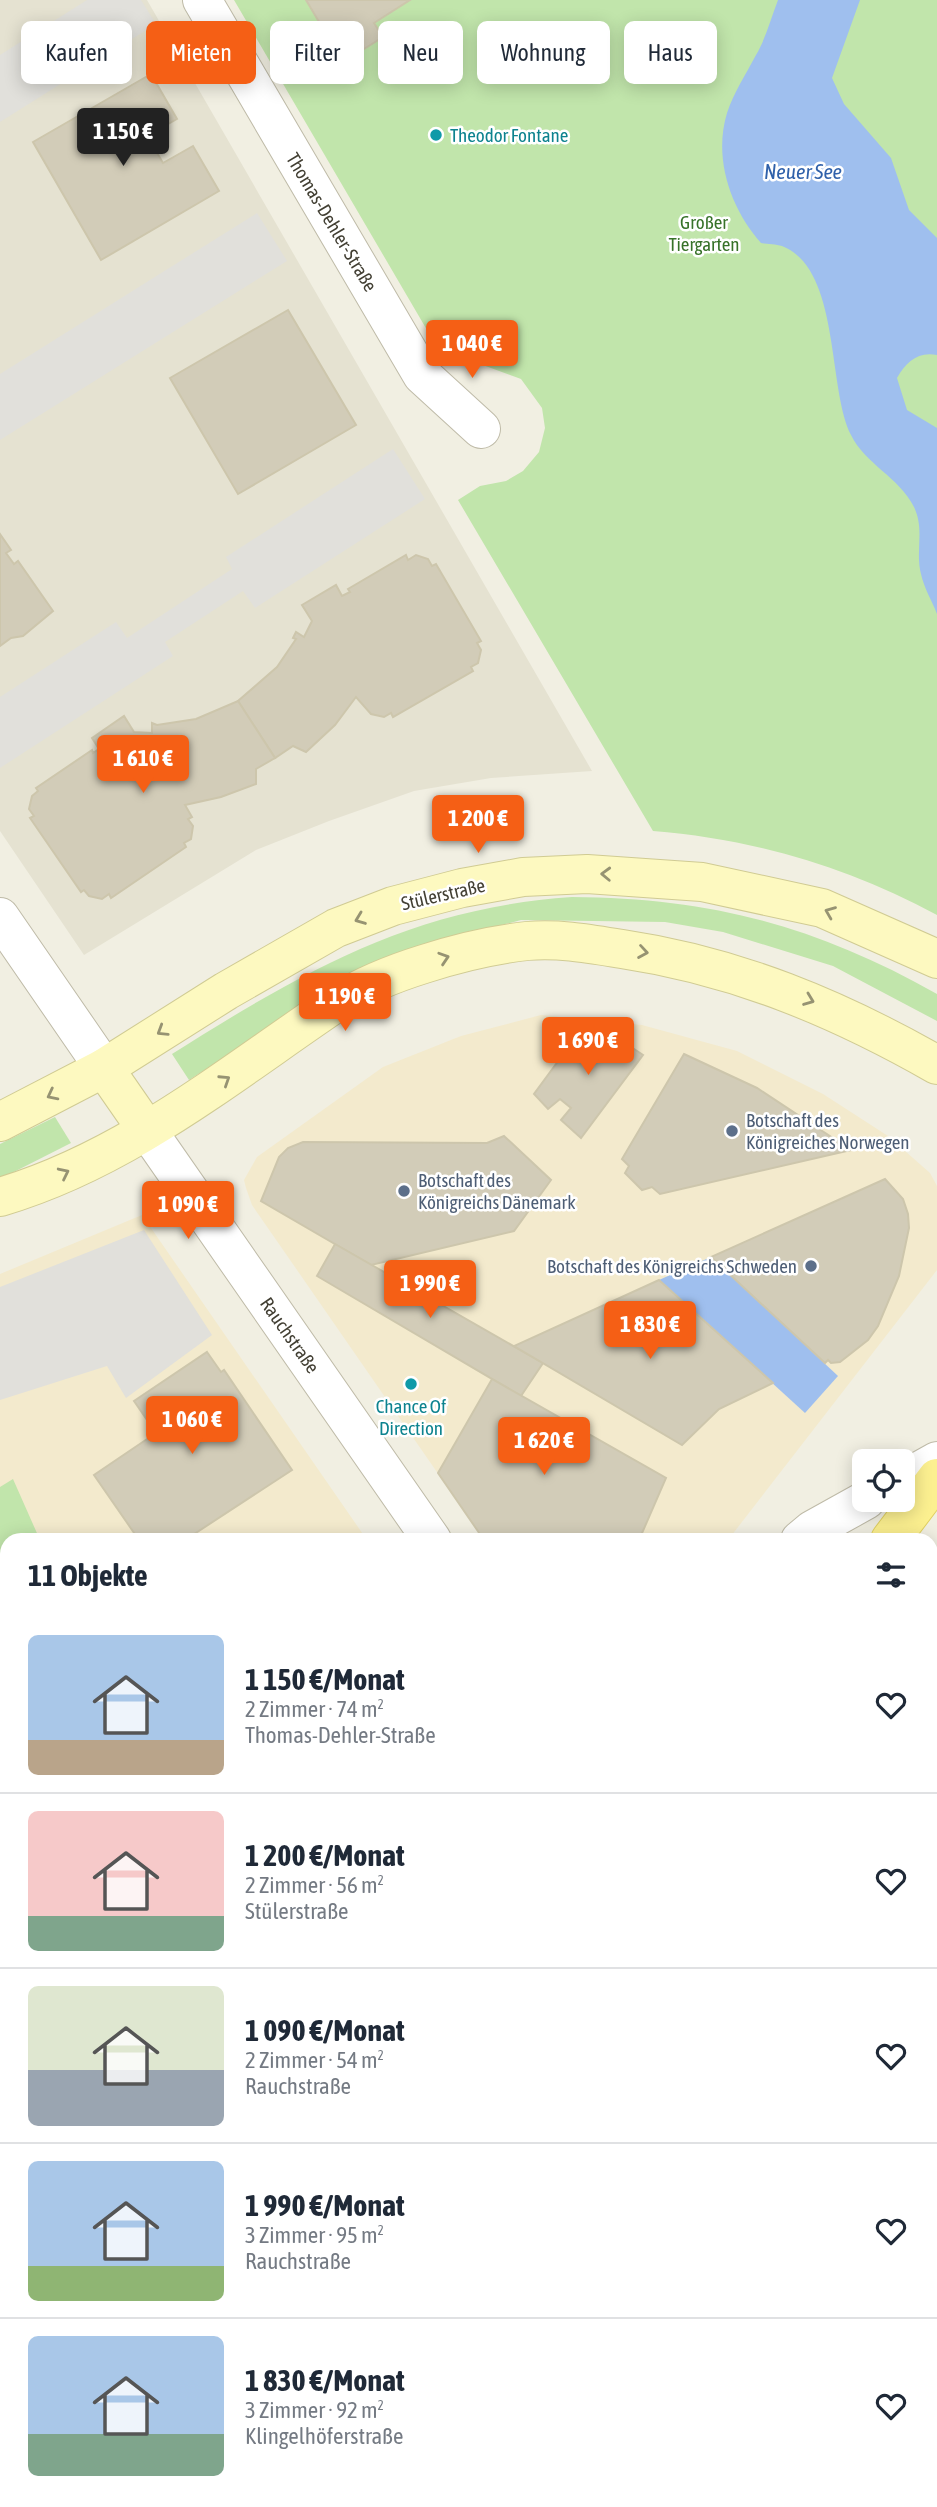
<!DOCTYPE html>
<html lang="de">
<meta charset="utf-8">
<style>
:root{--surface:#fff;--page:#f6f6f7;--text:#1f2937;--muted:#747a83;--line:#e0e1e3;--accent:#f55f15}
body{margin:0;font-family:"Asap Condensed",sans-serif;background:var(--page);color:var(--text);height:100vh;display:flex;flex-direction:column;font-size:26px;white-space:nowrap}
*{box-sizing:border-box;margin:0}
p{font-size:23px;color:var(--muted)}
.icon{flex:none;width:38px;height:38px;fill:none;stroke:currentColor;stroke-width:2;stroke-linecap:round;stroke-linejoin:round}
.map{position:relative;flex:1;overflow:hidden}
.details{position:absolute;left:0px;top:1533px;width:938px;height:975px;display:flex;flex-direction:column;background:var(--surface);border-radius:21px 21px 0 0;box-shadow:0 4px 18px #0003}
.details>*{flex:none}
.guide{position:absolute;left:21px;top:21px;width:896px;height:63px;display:flex;gap:14px}
.buttons{position:absolute;left:852px;top:1449px;display:grid;gap:14px}
.buttons a{display:grid;place-items:center;width:63px;height:63px;border-radius:10px;background:var(--surface);box-shadow:0 4px 18px #0003;font-size:35px}
.price{position:absolute;translate:-50% -60px;padding:0 16px;border-radius:7px;background:var(--accent);color:#fff;font-size:23px;line-height:46px;filter:drop-shadow(0 2px 4px #0008)}
.price::after{content:'';position:absolute;left:50%;top:42px;width:21px;height:16px;margin-left:-10px;background:inherit;clip-path:polygon(0 0,100% 0,50% 100%)}
.price.active{background:#222;color:#fff}
ul{padding:0;list-style:none}
li{display:flex;align-items:center;gap:21px;height:175px;padding:0 28px}
li+li{border-top:2px solid var(--line)}
li span{display:grid;place-items:center;flex:none;width:196px;height:140px;border-radius:10px;color:#555}
li>.icon{margin-inline-start:auto}
span .icon{width:84px;height:84px;fill:#fffc;stroke-width:1}
li b{font-size:30px}
h2{display:flex;justify-content:space-between;align-items:center;height:84px;padding:0 28px;font-size:30px}
.pill{padding:0 24px;border-radius:10px;background:var(--surface);box-shadow:0 4px 18px #0003;font-size:24px;line-height:63px}
.pill.active{background:var(--accent);color:#fff}
.map>svg:first-child{display:block}
.residential{fill:#e5e2d1}
.commercial{fill:#f3eacd}
.green{fill:#c1e5ab}
.parking{fill:#e1e0db}
.water{fill:#9fbfee}
.building{fill:#d2ccb8;stroke:#cdc6ac;stroke-width:2}
.lines{fill:none;stroke-linecap:round;stroke-linejoin:round}
.street-casing{stroke:#bfbba8;stroke-width:40}
.secondary-casing{stroke:#d0cb93;stroke-width:40}
.primary-casing{stroke:#e0d061;stroke-width:40}
.street{stroke:#fff;stroke-width:38}
.secondary{stroke:#fdf9c0;stroke-width:38}
.primary{stroke:#fcf090;stroke-width:38}
.oneway{stroke:#969372}
.culture-dot{fill:#0f9aa8;stroke:#fff;stroke-width:2.5}
.service-dot{fill:#5c6f8a;stroke:#fff;stroke-width:2.5}
.labels{text-anchor:middle;dominant-baseline:central;stroke-width:5;stroke-linejoin:round;paint-order:stroke}
.culture-label{font-size:19px;fill:#0d838f;stroke:#fff;text-anchor:start}
.street-label{font-size:19px;fill:#423f33;stroke:#fff}
.park-label{font-size:19px;fill:#377229;stroke:#fff}
.service-label{font-size:19px;fill:#4e5e75;stroke:#fff;text-anchor:start}
.water-label{font-size:21px;font-style:italic;fill:#3061aa;stroke:#fff}
</style>
<div class="map">
<svg width="937" height="2507" viewBox="0 0 937 2507">
<rect width="100%" height="100%" fill="#f1efe2"/>
<g class="residential">
<polygon points="0,0 147,0 592,771 491,778 414,791 329,821 256,850 84,955 0,831"/>
<polygon points="766,2501 931,2501 937,2507 760,2507"/>
</g>
<g class="commercial">
<polygon points="541,1015 642,1025 737,1051 823,1094 888,1136 930,1173 937,1186 937,1270 728,1540 484,1540 252,1205 246,1188 244,1180 257,1157 383,1067 461,1036"/>
<polygon points="142,1215 367,1540 7,1540 7,2423 0,2431 0,1274"/>
<polygon points="404,2501 718,2501 714,2507 400,2507"/>
</g>
<g class="green">
<path d="M234,0h703v915c-89,-48 -183,-76 -284,-84l-195,-331 22,-14 26,-5 17,-10 16,-19 6,-24 -3,-20 -21,-29 -49,-18 -45,-31z"/>
<path d="M572,897c139,1 244,29 365,97v27l-104,-55 -110,-34 -58,-10 -144,-2 -111,29 -162,93 -59,38 -17,-26c132,-83 239,-146 400,-157z"/>
<polygon points="55,1117 71,1143 0,1179 0,1144"/>
<polygon points="13,1479 40,1540 7,1540 7,2082 0,2089 0,1487"/>
<polygon points="931,1865 937,1870 937,2004 931,2012"/>
</g>
<g class="parking">
<polygon points="87,0 141,0 156,24 0,122 0,55"/>
<polygon points="257,213 287,261 0,440 0,374"/>
<polygon points="393,449 425,499 255,608 243,591 165,642 173,656 0,768 0,697 116,622 127,638 232,569 226,557"/>
<polygon points="144,1230 212,1335 126,1398 107,1366 0,1400 0,1287"/>
</g>
<g class="water">
<path d="M778,0h82l-28,78 12,26 47,54 18,52 28,28v117c-19,-4 -31,7 -40,23l10,32 30,18v186c-5,-13 -13,-26 -16,-40 -6,-23 4,-44 -7,-67 -15,-30 -49,-43 -63,-72 -24,-47 -10,-166 -69,-189 -6,-2 -15,-2 -21,-3 -30,-34 -48,-84 -34,-130 7,-21 19,-39 29,-58 10,-17 15,-37 22,-55z"/>
<polygon points="711,1257 838,1376 805,1413 659,1280"/>
</g>
<g class="building">
<polygon points="306,0 410,0 374,23 383,37 343,62"/>
<polygon points="151,74 177,119 147,136 163,163 193,146 219,191 101,260 33,142"/>
<polygon points="288,310 356,425 238,494 170,378"/>
<polygon points="0,534 11,550 6,553 14,564 18,561 53,611 23,636 11,638 0,646"/>
<polygon points="406,555 408,560 416,555 428,559 432,566 436,564 481,641 477,643 481,650 478,663 471,667 473,671 393,717 391,713 384,717 371,714 356,697 335,725 306,752 293,746 275,758 238,701 277,667 296,639 293,638 296,632 304,637 312,621 302,605 336,585 342,596 350,592 348,589"/>
<polygon points="238,701 275,758 256,769 256,784 221,797 185,805 192,817 188,819 193,826 191,839 184,843 186,847 111,898 109,894 102,899 89,896 84,890 81,892 30,818 34,816 29,809 32,796 38,791 36,788 92,750 93,753 99,749 92,738 124,716 134,732 152,733 152,723 157,725 196,719"/>
<polygon points="595,1031 631,1038 628,1045 643,1055 581,1138 561,1120 571,1108 560,1099 548,1109 534,1094 573,1041"/>
<polygon points="684,1054 757,1088 851,1150 660,1194 652,1187 642,1190 625,1173 629,1166 622,1159"/>
<polygon points="504,1136 551,1180 514,1231 371,1265 261,1201 279,1157 288,1148 303,1142 487,1143"/>
<polygon points="885,1179 903,1199 908,1214 909,1228 899,1276 878,1326 868,1340 840,1362 831,1363 828,1360 825,1363 711,1257"/>
<polygon points="335,1244 543,1363 521,1396 317,1276"/>
<polygon points="659,1280 773,1383 719,1409 682,1445 514,1346"/>
<polygon points="207,1352 221,1372 224,1370 292,1470 185,1540 139,1540 94,1475 156,1433 134,1401"/>
<polygon points="492,1379 666,1478 639,1540 484,1540 438,1473"/>
<polygon points="937,2004 937,2067 933,2073 931,2012"/>
<polygon points="7,2082 7,2144 0,2131 0,2089"/>
<polygon points="0,2211 7,2224 7,2424 0,2431"/>
<polygon points="937,2402 937,2507 848,2507 847,2501 931,2501 931,2405"/>
<polygon points="470,2501 657,2501 663,2507 477,2507"/>
</g>
<g class="lines">
<g class="street-casing">
<g id="street">
<polyline points="202,0 422,375 481,429"/>
<polyline points="0,917 104,1068"/>
<polyline points="147,1130 432,1540"/>
<polyline points="903,1480 937,1461"/>
<polyline points="800,1540 812,1530 866,1500"/>
<polyline points="931,2271 937,2284"/>
<polyline points="11,2507 16,2501"/>
<polyline points="323,2507 329,2501"/>
</g>
</g>
<g class="secondary-casing">
<g id="secondary">
<polyline points="104,1068 147,1130"/>
<polyline points="0,1122 104,1068 226,991 336,928 393,906 462,888 523,877 587,874 702,882 822,908 937,959"/>
<path d="M0,1197c126,-37 230,-123 337,-195 26,-16 58,-29 87,-38 34,-11 68,-19 103,-23 32,-3 64,3 95,8 114,17 215,59 315,116"/>
</g>
</g>
<g class="primary-casing">
<g id="primary">
<polyline points="890,1540 937,1478"/>
<polyline points="931,1646 937,1639"/>
<polyline points="116,2507 121,2501"/>
<polyline points="232,2507 237,2501"/>
</g>
</g>
<use href="#street" class="street"/>
<use href="#secondary" class="secondary"/>
<use href="#primary" class="primary"/>
</g>
<defs><path id="oneway-chevron" d="M-2-3.5L2.5 0L-2 3.5" fill="none" stroke-width="1.6" stroke-linecap="round" stroke-linejoin="round" transform="scale(1.75)"/></defs>
<g class="oneway">
<use href="#oneway-chevron" transform="translate(606 874) rotate(-178)"/>
<use href="#oneway-chevron" transform="translate(830 912) rotate(-158)"/>
<use href="#oneway-chevron" transform="translate(360 919) rotate(159)"/>
<use href="#oneway-chevron" transform="translate(643 952) rotate(9)"/>
<use href="#oneway-chevron" transform="translate(444 958) rotate(-18)"/>
<use href="#oneway-chevron" transform="translate(809 1000) rotate(21)"/>
<use href="#oneway-chevron" transform="translate(162 1031) rotate(148)"/>
<use href="#oneway-chevron" transform="translate(225 1080) rotate(-33)"/>
<use href="#oneway-chevron" transform="translate(52 1095) rotate(153)"/>
<use href="#oneway-chevron" transform="translate(64 1173) rotate(-26)"/>
</g>
<g class="culture-dot">
<circle cx="436" cy="135" r="7"/>
<circle cx="411" cy="1384" r="7"/>
</g>
<g class="service-dot">
<circle cx="732" cy="1131" r="7"/>
<circle cx="404" cy="1191" r="7"/>
<circle cx="811" cy="1266" r="7"/>
</g>
<g class="labels">
<g class="culture-label">
<text x="450" y="135">Theodor Fontane</text>
<text x="411" y="1406" text-anchor="middle">Chance Of<tspan x="411" dy="22">Direction</tspan></text>
</g>
<g class="street-label">
<text transform="translate(332 222) rotate(59)">Thomas-Dehler-Straße</text>
<text transform="translate(443 894) rotate(-13)">Stülerstraße</text>
<text transform="translate(290 1335) rotate(55)">Rauchstraße</text>
</g>
<g class="park-label">
<text x="704" y="222">Großer<tspan x="704" dy="22">Tiergarten</tspan></text>
</g>
<g class="service-label">
<text x="746" y="1120">Botschaft des<tspan x="746" dy="22">Königreiches Norwegen</tspan></text>
<text x="418" y="1180">Botschaft des<tspan x="418" dy="22">Königreichs Dänemark</tspan></text>
<text x="797" y="1266" text-anchor="end">Botschaft des Königreichs Schweden</text>
</g>
<g class="water-label">
<text x="803" y="171">Neuer See</text>
</g>
</g>
</svg>
<div class="buttons">
<a><svg class="icon" aria-label="locate" viewBox="0 0 24 24"><circle cx="12" cy="12" r="6"/><path d="M12 2v4M12 18v4M2 12h4M18 12h4"/></svg></a>
</div>
<b class="price active" style="left:123px;top:168px">1 150 €</b>
<b class="price" style="left:472px;top:380px">1 040 €</b>
<b class="price" style="left:143px;top:795px">1 610 €</b>
<b class="price" style="left:478px;top:855px">1 200 €</b>
<b class="price" style="left:345px;top:1033px">1 190 €</b>
<b class="price" style="left:588px;top:1077px">1 690 €</b>
<b class="price" style="left:188px;top:1241px">1 090 €</b>
<b class="price" style="left:430px;top:1320px">1 990 €</b>
<b class="price" style="left:650px;top:1361px">1 830 €</b>
<b class="price" style="left:192px;top:1456px">1 060 €</b>
<b class="price" style="left:544px;top:1477px">1 620 €</b>
<div class="guide">
<a class="pill">Kaufen</a>
<a class="pill active">Mieten</a>
<a class="pill">Filter</a>
<a class="pill">Neu</a>
<a class="pill">Wohnung</a>
<a class="pill">Haus</a>
</div>
<section class="details">
<h2>11 Objekte<svg class="icon" aria-label="filters" viewBox="0 0 24 24"><path d="M4 7h16M4 17h16"/><circle cx="9" cy="7" r="2"/><circle cx="15" cy="17" r="2"/></svg></h2>
<ul>
<li><span style="background:linear-gradient(#a9c7e8 75%,#b9a48a 0)"><svg class="icon" aria-label="home" viewBox="0 0 24 24"><path d="M3 11l9-7 9 7M6 9v11h12V9"/></svg></span><div><b>1 150 €/Monat</b><p>2 Zimmer · 74 m²</p><p>Thomas-Dehler-Straße</p></div><svg class="icon" aria-label="heart" viewBox="0 0 24 24"><path d="M12 20l-8-8c-3-5 5-10 8-4 3-6 11-1 8 4z"/></svg></li>
<li><span style="background:linear-gradient(#f6c9c9 75%,#7fa58c 0)"><svg class="icon" aria-label="home" viewBox="0 0 24 24"><path d="M3 11l9-7 9 7M6 9v11h12V9"/></svg></span><div><b>1 200 €/Monat</b><p>2 Zimmer · 56 m²</p><p>Stülerstraße</p></div><svg class="icon" aria-label="heart" viewBox="0 0 24 24"><path d="M12 20l-8-8c-3-5 5-10 8-4 3-6 11-1 8 4z"/></svg></li>
<li><span style="background:linear-gradient(#dfe7d0 60%,#9aa5b1 0)"><svg class="icon" aria-label="home" viewBox="0 0 24 24"><path d="M3 11l9-7 9 7M6 9v11h12V9"/></svg></span><div><b>1 090 €/Monat</b><p>2 Zimmer · 54 m²</p><p>Rauchstraße</p></div><svg class="icon" aria-label="heart" viewBox="0 0 24 24"><path d="M12 20l-8-8c-3-5 5-10 8-4 3-6 11-1 8 4z"/></svg></li>
<li><span style="background:linear-gradient(#a9c7e8 75%,#8fb573 0)"><svg class="icon" aria-label="home" viewBox="0 0 24 24"><path d="M3 11l9-7 9 7M6 9v11h12V9"/></svg></span><div><b>1 990 €/Monat</b><p>3 Zimmer · 95 m²</p><p>Rauchstraße</p></div><svg class="icon" aria-label="heart" viewBox="0 0 24 24"><path d="M12 20l-8-8c-3-5 5-10 8-4 3-6 11-1 8 4z"/></svg></li>
<li><span style="background:linear-gradient(#a9c7e8 70%,#7fa58c 0)"><svg class="icon" aria-label="home" viewBox="0 0 24 24"><path d="M3 11l9-7 9 7M6 9v11h12V9"/></svg></span><div><b>1 830 €/Monat</b><p>3 Zimmer · 92 m²</p><p>Klingelhöferstraße</p></div><svg class="icon" aria-label="heart" viewBox="0 0 24 24"><path d="M12 20l-8-8c-3-5 5-10 8-4 3-6 11-1 8 4z"/></svg></li>
</ul>
</section>
</div>
